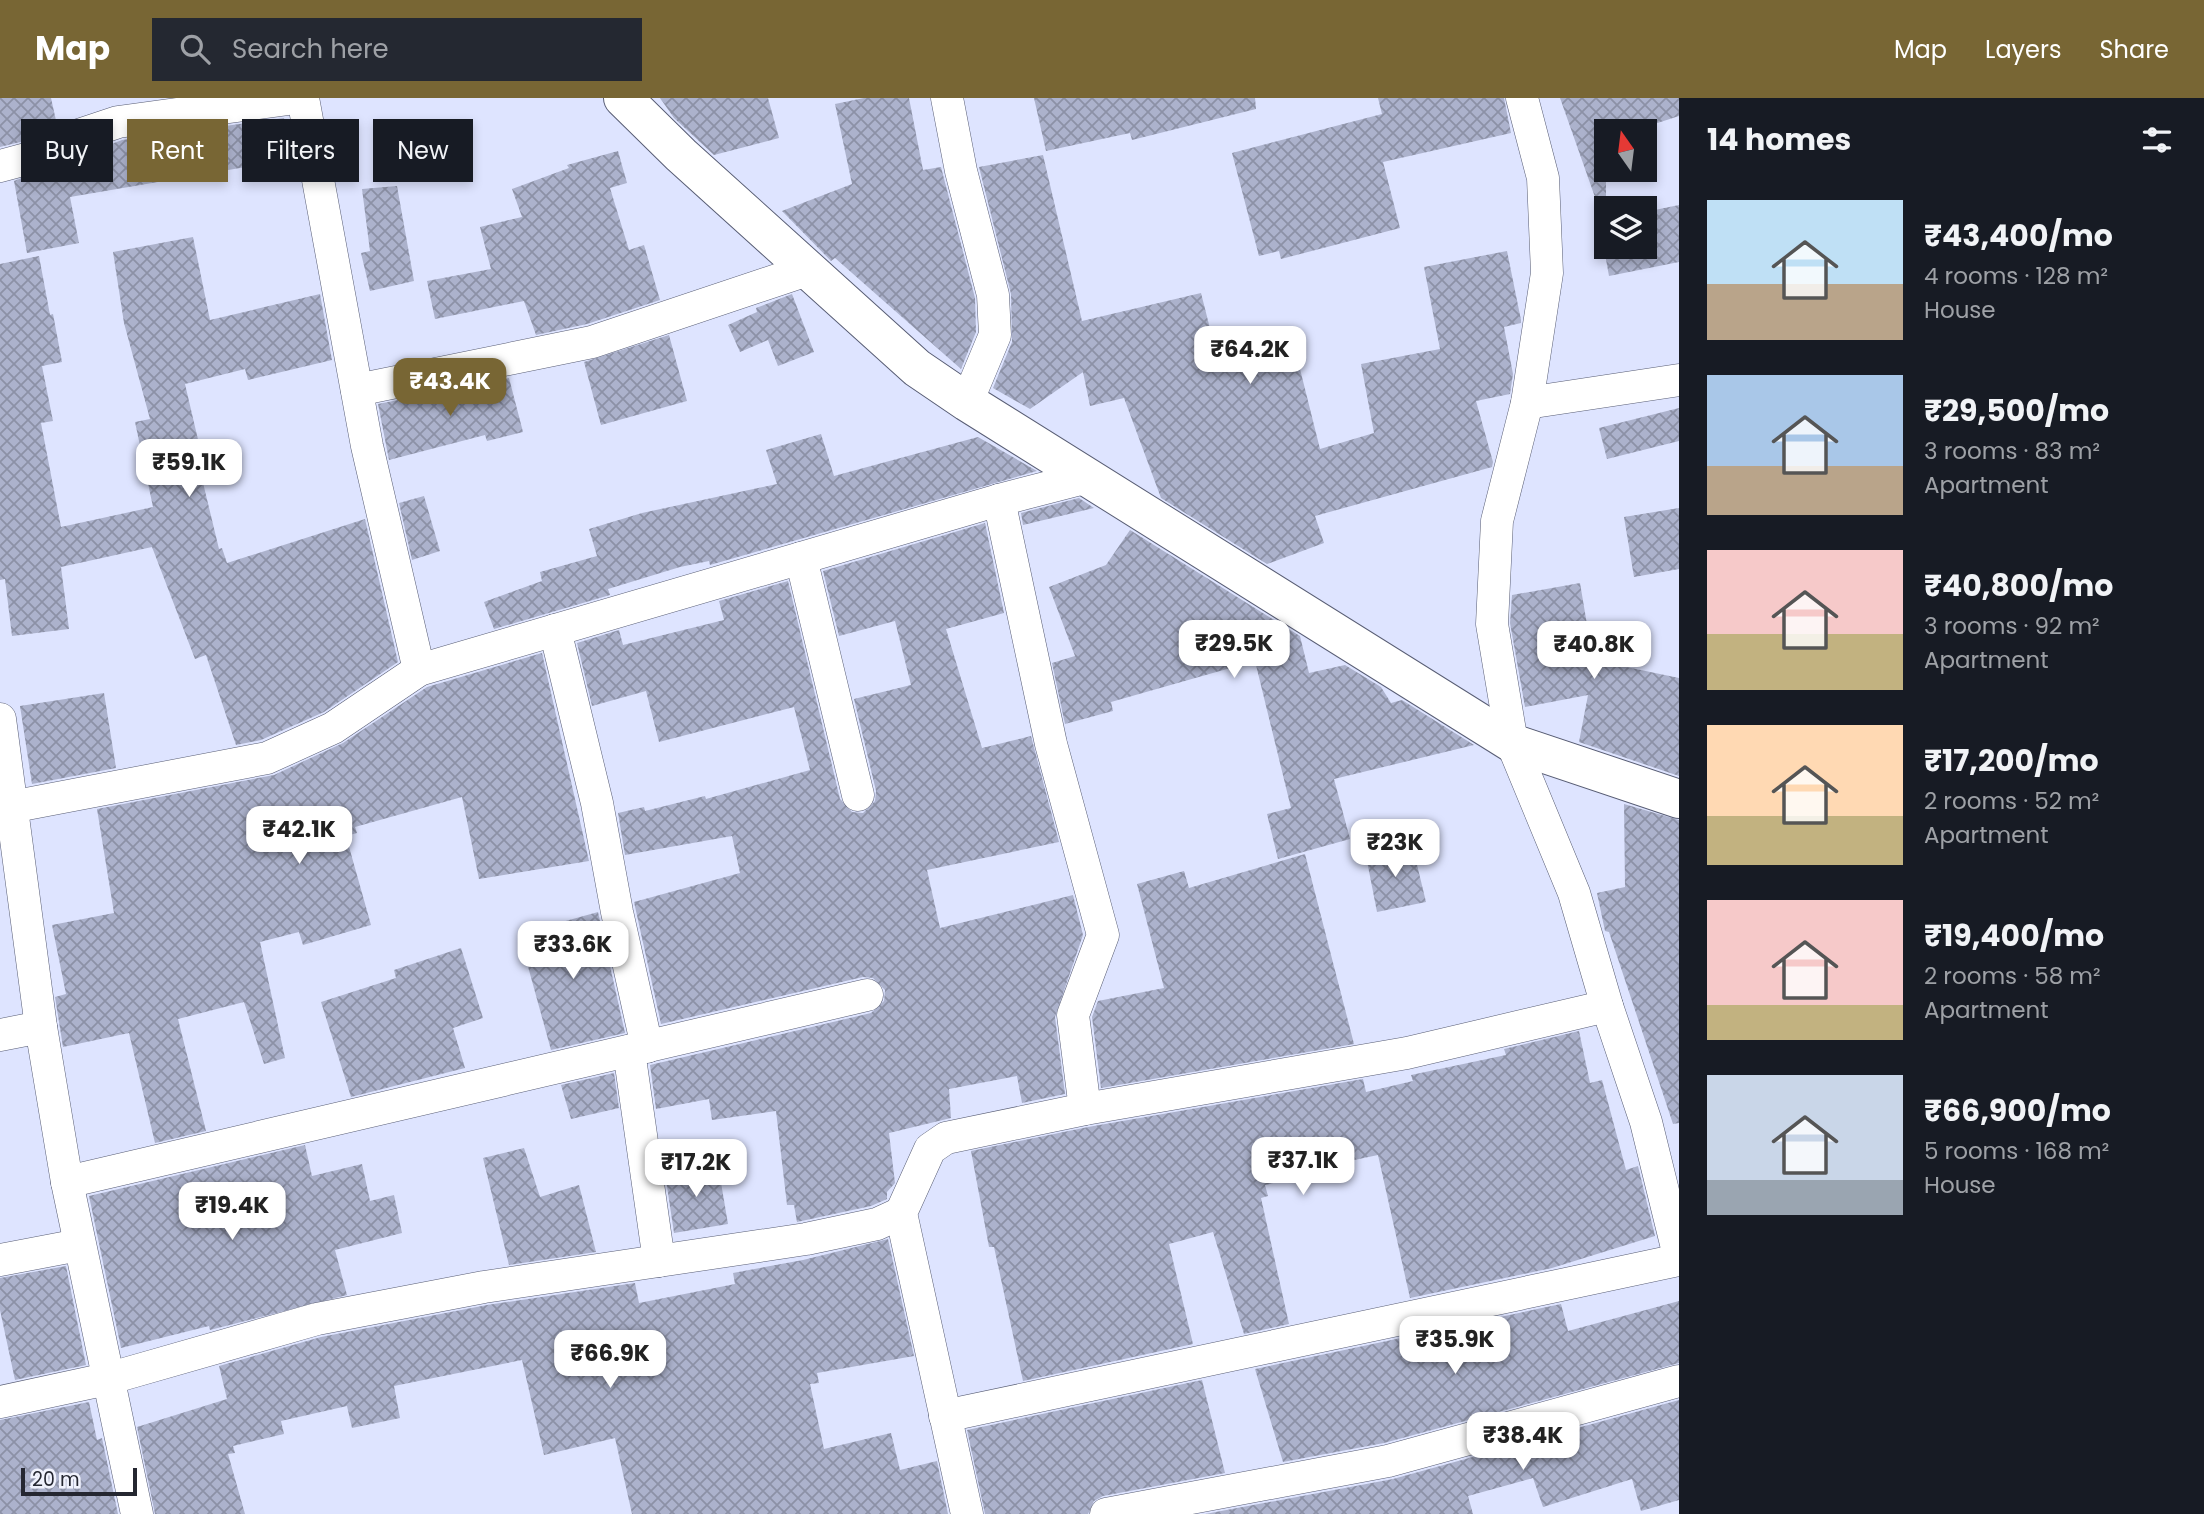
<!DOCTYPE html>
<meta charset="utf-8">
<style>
:root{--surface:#171b24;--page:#242831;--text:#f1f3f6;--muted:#9ea1a6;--accent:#786634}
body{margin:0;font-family:Poppins,sans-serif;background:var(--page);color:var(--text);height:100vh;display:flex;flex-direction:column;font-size:26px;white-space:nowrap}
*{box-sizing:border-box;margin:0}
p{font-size:23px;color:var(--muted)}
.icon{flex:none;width:38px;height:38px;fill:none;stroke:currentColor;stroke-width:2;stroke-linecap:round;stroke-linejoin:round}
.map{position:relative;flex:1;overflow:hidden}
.sheet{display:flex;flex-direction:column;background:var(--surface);width:525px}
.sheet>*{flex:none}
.banner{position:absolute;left:21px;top:21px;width:665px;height:63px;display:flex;gap:14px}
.needle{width:46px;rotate:346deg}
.tools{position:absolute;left:1594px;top:21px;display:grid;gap:14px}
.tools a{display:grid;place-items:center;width:63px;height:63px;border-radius:0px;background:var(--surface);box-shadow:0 4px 10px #0003;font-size:35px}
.scale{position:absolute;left:21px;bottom:18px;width:116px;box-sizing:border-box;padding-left:7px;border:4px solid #252731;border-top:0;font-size:19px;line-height:24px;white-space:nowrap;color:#252731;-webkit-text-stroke:5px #f0f2fd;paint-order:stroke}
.price{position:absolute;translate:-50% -60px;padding:0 16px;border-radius:14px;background:#fff;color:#222;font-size:23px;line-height:46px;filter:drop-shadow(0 2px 4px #0008)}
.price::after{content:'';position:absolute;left:50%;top:42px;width:21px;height:16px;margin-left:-10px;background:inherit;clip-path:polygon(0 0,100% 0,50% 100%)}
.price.selected{background:var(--accent);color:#fff}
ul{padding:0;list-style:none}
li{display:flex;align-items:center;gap:21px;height:175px;padding:0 28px}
li span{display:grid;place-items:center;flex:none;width:196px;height:140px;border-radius:0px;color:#555}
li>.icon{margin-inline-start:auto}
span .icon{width:84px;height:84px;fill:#fffc;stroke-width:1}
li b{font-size:30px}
h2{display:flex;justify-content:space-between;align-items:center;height:84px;padding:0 28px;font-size:30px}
.pill{padding:0 24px;border-radius:0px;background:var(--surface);box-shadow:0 4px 10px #0003;font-size:24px;line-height:63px}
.pill.selected{background:var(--accent);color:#fff}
header{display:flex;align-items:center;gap:42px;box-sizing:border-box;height:98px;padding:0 35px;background:var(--accent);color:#fff}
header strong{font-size:33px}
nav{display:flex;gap:38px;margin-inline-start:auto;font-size:24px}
.search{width:490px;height:63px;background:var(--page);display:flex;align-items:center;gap:18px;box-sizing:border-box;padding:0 24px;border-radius:0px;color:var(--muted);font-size:26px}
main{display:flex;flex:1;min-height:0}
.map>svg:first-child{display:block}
.building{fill:url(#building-cross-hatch)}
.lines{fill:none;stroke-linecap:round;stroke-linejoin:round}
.minor-casing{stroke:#585d74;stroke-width:33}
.tertiary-casing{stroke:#585d74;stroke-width:40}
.minor{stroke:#fff;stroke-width:32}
.tertiary{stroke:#fff;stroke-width:38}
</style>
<header>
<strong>Map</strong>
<div class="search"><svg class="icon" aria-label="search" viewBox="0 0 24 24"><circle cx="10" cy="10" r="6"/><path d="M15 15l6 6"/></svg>Search here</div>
<nav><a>Map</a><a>Layers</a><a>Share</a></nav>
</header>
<main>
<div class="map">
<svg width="1679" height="1416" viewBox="0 0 1679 1416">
<defs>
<pattern id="building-cross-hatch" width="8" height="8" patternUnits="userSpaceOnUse" patternTransform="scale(1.75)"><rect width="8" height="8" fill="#acb2cc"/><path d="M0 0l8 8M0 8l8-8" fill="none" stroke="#8c91a6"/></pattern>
</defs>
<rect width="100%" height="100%" fill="#dee4ff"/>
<g class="building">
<polygon points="0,0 51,0 57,27 24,43 0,49"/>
<polygon points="660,0 768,0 779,40 714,57 674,20"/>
<polygon points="864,0 909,0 923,72 941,69 975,200 976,234 961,271 835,160 831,163 782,113 852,86 835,6"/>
<polygon points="1034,0 1255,0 1256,11 1132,42 1130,35 1046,53"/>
<polygon points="1378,0 1504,0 1511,35 1383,64 1400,130 1281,161 1279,153 1259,158 1232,55 1382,16"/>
<polygon points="1560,0 1679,0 1679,18 1633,33 1606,33 1606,119 1602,119"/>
<polygon points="284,20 292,61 70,99 79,145 27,155 14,83 122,42"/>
<polygon points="618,53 627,85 610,90 629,152 644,147 660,202 587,226 536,237 524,203 435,221 427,183 491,171 480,129 522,119 512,91 569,70 567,67"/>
<polygon points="1043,57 1082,223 1201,195 1220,270 1295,251 1320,351 1374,335 1361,266 1440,251 1424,169 1507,153 1521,222 1521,225 1504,229 1513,276 1510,296 1476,303 1493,364 1492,369 1315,418 1324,445 1267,466 1161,400 1124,300 1090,308 1083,274 1030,311 993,290 1012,244 1011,196 979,69"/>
<polygon points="397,88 414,183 370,193 361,155 370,153 362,91"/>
<polygon points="1679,107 1679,164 1609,178 1599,123 1606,121 1606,149 1645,149 1645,114"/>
<polygon points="193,139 210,222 320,196 332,262 248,282 245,271 185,286 203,363 198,364 219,451 222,450 227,465 365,421 398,564 324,614 261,642 236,647 206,557 195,561 152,449 61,469 69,531 12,538 5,481 0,482 0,166 39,158 50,217 53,216 62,264 42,268 53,323 41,325 61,429 153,409 135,324 150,321 124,225 113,154"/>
<polygon points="792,196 814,254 778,268 768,242 740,254 728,227 757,214 756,210"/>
<polygon points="669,237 687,303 601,327 584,264"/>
<polygon points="509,280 523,334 487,343 485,337 389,362 378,306"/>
<polygon points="1679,310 1679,343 1607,361 1599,330"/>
<polygon points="821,336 834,378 978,339 1037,373 710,467 709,463 680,469 608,491 610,497 494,531 484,504 542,483 540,474 597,458 589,431 642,415 777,386 766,352"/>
<polygon points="424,398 440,453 412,462 399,405"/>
<polygon points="1079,400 1094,410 1023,427 1021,415"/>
<polygon points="1679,410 1679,471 1634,479 1624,419"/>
<polygon points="985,425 1004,515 946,531 982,650 1031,638 1059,744 927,772 940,830 1073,797 1083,837 1055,919 1065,996 1022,1005 1017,978 949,991 951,1020 889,1035 895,1085 887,1094 887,1101 871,1108 797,1124 794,1107 787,1107 776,1013 712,1022 709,1001 656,1011 650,967 871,915 884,903 885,892 873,880 863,879 661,926 634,804 740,775 732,738 625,757 618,715 644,709 645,713 705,698 706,701 810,672 794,609 659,644 646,593 592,608 577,545 619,532 623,547 724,522 719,503 788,483 840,701 852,714 863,715 875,703 876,693 854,601 911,587 895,523 839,538 823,473"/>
<polygon points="1130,432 1274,522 1276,528 1282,527 1300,538 1309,575 1345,567 1381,589 1391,605 1402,602 1474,647 1334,681 1350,741 1278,761 1267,716 1291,710 1255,563 1111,604 1113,613 1065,626 1052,565 1075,558 1049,489 1106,467"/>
<polygon points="1580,485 1593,562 1679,580 1679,678 1579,644 1588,597 1525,609 1510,525 1512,497"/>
<polygon points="542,555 589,763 479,781 462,699 355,729 357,735 346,738 371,827 303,847 299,834 260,844 285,960 264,966 244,904 178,921 206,1033 155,1045 129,935 63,949 55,899 66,896 52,827 114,815 97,711 274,677 343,645 427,589"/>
<polygon points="104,595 116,670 32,686 20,608"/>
<polygon points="1624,706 1679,722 1679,1025 1673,1026 1609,834 1605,833 1597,795 1625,789"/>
<polygon points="1412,746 1426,804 1377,814 1366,758"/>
<polygon points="1305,756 1354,946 1101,990 1092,919 1098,903 1164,890 1137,786 1184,773 1189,790"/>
<polygon points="598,814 625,935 551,952 519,836"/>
<polygon points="461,850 483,920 453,930 465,970 351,999 321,904 396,880 394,872"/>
<polygon points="1579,933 1590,985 1602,982 1626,1072 1638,1068 1655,1138 1552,1170 1410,1200 1378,1057 1321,1069 1322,1074 1265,1087 1268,1098 1261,1100 1289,1226 1244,1236 1213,1134 1169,1146 1193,1246 1023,1283 994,1149 989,1149 971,1053 1088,1029 1363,981 1366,994 1413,983 1411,977 1506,957 1504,951"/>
<polygon points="614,975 619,1010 571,1021 561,987"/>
<polygon points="305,1047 312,1078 362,1066 370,1103 394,1097 402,1135 335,1152 347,1197 210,1232 209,1228 121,1250 89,1098"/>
<polygon points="524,1050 540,1099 579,1087 596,1154 509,1167 483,1060"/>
<polygon points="718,1067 728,1126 674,1135 665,1075"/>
<polygon points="888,1141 914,1258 817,1275 819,1285 810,1286 824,1351 891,1335 900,1372 937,1363 948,1416 632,1416 615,1340 544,1357 522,1262 394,1288 400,1320 352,1330 347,1308 281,1323 284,1336 233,1348 235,1355 228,1356 245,1416 155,1416 137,1329 227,1301 219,1268 321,1239 487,1207 635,1185 639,1205 735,1186 733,1175 803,1162"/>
<polygon points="66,1168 86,1267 15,1282 0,1212 0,1180"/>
<polygon points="1679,1203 1679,1265 1384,1345 1283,1364 1255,1271 1561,1206 1568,1233"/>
<polygon points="1202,1282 1225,1375 1103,1398 1094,1403 1088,1416 985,1416 967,1332"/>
<polygon points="1679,1302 1679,1402 1641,1413 1632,1381 1543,1409 1533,1380 1468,1398 1473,1416 1205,1416 1393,1381"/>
<polygon points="89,1304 97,1342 102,1340 118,1416 0,1416 0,1322"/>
</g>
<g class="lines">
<g class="minor-casing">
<g id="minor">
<polyline points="303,0 367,348 419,572"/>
<polyline points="947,0 961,73 993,197 995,237 967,304"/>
<polyline points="1522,0 1543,80 1547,175 1527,305 1497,423 1492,526 1512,645 1574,795 1607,908 1646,1024 1679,1158"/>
<polyline points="0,68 30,60 76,38 118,24 296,0"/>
<polyline points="357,292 592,244 807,172"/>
<polyline points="1527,305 1679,282"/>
<polyline points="999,402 1051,646 1103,837 1073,917 1085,1011"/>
<polyline points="801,460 858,697"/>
<polyline points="555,532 597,705 617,814 647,949"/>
<polyline points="0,621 41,929 67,1084 137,1416"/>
<polyline points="0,711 267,660 333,630 419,572 999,402 1088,379"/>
<polyline points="0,937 41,929"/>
<polyline points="629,953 659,1163"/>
<polyline points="67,1084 867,897"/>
<polyline points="0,1162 79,1147"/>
<polyline points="0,1304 107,1281 317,1221 484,1189 806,1141 877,1126 901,1115"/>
<polyline points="945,1318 1679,1162"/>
<polyline points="967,1416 901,1115 930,1051 946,1040 1085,1011 1407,955 1607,908"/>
<polyline points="1106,1416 1388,1363 1679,1283"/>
</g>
</g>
<g class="tertiary-casing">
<polyline id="tertiary" points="623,0 681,57 917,270 967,304 1512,645 1679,701"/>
</g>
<use href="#minor" class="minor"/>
<use href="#tertiary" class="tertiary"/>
</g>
</svg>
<div class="tools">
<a><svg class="needle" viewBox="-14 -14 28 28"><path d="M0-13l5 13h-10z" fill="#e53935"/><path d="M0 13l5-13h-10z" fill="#9ea1a6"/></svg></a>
<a><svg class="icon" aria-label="layers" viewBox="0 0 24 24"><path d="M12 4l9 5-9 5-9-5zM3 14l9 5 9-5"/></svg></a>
</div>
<div class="scale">20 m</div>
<b class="price" style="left:1250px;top:288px">₹64.2K</b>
<b class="price selected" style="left:450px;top:320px">₹43.4K</b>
<b class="price" style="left:189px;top:401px">₹59.1K</b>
<b class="price" style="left:1234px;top:582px">₹29.5K</b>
<b class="price" style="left:1594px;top:583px">₹40.8K</b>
<b class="price" style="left:299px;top:768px">₹42.1K</b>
<b class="price" style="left:1395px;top:781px">₹23K</b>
<b class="price" style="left:573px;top:883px">₹33.6K</b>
<b class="price" style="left:1303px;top:1099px">₹37.1K</b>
<b class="price" style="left:696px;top:1101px">₹17.2K</b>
<b class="price" style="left:232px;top:1144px">₹19.4K</b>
<b class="price" style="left:1455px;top:1278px">₹35.9K</b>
<b class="price" style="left:610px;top:1292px">₹66.9K</b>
<b class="price" style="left:1523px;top:1374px">₹38.4K</b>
<div class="banner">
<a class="pill">Buy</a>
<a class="pill selected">Rent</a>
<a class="pill">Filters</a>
<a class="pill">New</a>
</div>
</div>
<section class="sheet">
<h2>14 homes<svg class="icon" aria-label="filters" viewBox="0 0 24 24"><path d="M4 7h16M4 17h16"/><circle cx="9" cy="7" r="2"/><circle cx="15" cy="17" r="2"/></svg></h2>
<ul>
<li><span style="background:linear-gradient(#bfe0f5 60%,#b9a48a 0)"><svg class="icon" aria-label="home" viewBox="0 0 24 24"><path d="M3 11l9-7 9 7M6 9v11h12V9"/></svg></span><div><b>₹43,400/mo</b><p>4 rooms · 128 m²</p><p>House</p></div></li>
<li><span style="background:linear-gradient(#a9c7e8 65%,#b9a48a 0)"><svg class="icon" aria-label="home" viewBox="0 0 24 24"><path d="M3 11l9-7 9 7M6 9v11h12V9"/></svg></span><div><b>₹29,500/mo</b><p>3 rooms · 83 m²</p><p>Apartment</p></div></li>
<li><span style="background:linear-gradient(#f6c9c9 60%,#c2b280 0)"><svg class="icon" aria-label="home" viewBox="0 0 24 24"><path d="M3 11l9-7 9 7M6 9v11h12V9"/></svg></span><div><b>₹40,800/mo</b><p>3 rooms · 92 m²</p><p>Apartment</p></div></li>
<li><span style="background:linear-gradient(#ffd9b3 65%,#c2b280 0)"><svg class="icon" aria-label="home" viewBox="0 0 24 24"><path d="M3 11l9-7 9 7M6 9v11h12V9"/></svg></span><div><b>₹17,200/mo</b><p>2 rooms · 52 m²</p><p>Apartment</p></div></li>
<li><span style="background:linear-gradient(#f6c9c9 75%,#c2b280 0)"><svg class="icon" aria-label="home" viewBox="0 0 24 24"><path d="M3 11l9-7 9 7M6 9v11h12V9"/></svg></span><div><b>₹19,400/mo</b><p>2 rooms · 58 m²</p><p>Apartment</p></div></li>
<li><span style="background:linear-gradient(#c9d6e8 75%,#9aa5b1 0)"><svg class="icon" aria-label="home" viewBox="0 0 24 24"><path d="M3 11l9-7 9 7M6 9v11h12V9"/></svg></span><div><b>₹66,900/mo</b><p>5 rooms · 168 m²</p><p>House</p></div></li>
</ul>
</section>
</main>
